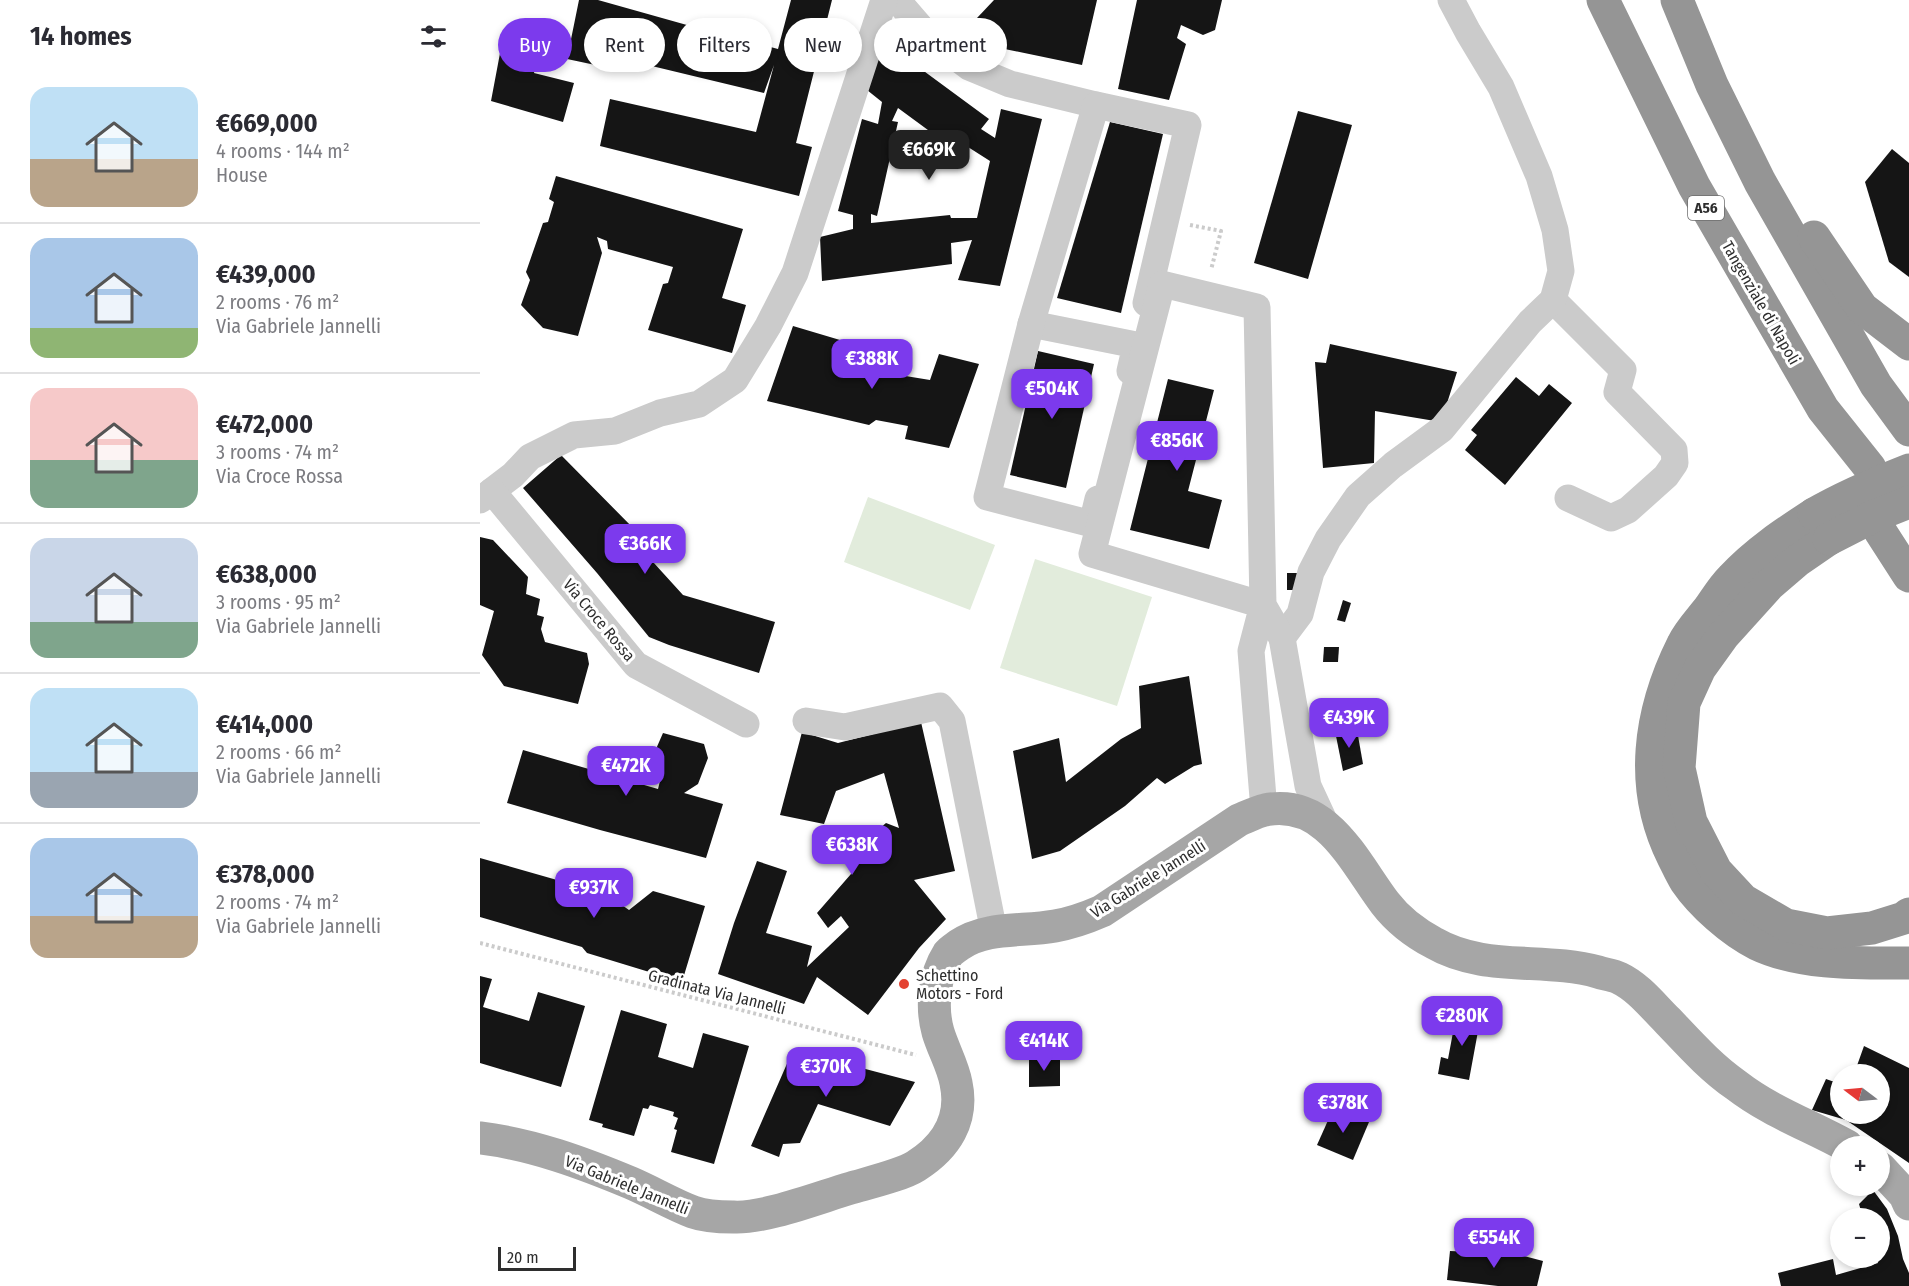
<!DOCTYPE html>
<meta charset="utf-8">
<style>
:root{--surface:#fff;--page:#f7f7f7;--text:#2b2b33;--muted:#7c7c81;--line:#e1e1e2;--accent:#7c3aed}
body{margin:0;font-family:"Fira Sans Condensed",sans-serif;background:var(--page);color:var(--text);height:100vh;display:flex;flex-direction:column;font-size:22px;white-space:nowrap}
*{box-sizing:border-box;margin:0}
p{font-size:20px;color:var(--muted)}
.icon{flex:none;width:33px;height:33px;fill:none;stroke:currentColor;stroke-width:2;stroke-linecap:round;stroke-linejoin:round}
.map{position:relative;flex:1;overflow:hidden}
.side{display:flex;flex-direction:column;background:var(--surface);width:480px}
.side>*{flex:none}
.banner{position:absolute;left:18px;top:18px;width:570px;height:54px;display:flex;gap:12px}
.needle{width:39px;rotate:286deg}
.tools{position:absolute;left:1350px;top:1064px;display:grid;gap:12px}
.tools a{display:grid;place-items:center;width:60px;height:60px;border-radius:50%;background:var(--surface);box-shadow:0 3px 9px #0003;font-size:30px}
.scale{position:absolute;left:18px;bottom:15px;width:78px;box-sizing:border-box;padding-left:6px;border:3px solid #2e2e2e;border-top:0;font-size:16px;line-height:21px;white-space:nowrap;color:#2e2e2e;-webkit-text-stroke:4px #fff;paint-order:stroke}
.price{position:absolute;translate:-50% -51px;padding:0 14px;border-radius:12px;background:var(--accent);color:#fff;font-size:20px;line-height:39px;filter:drop-shadow(0 2px 3px #0008)}
.price::after{content:'';position:absolute;left:50%;top:36px;width:18px;height:14px;margin-left:-9px;background:inherit;clip-path:polygon(0 0,100% 0,50% 100%)}
.price.selected{background:#222;color:#fff}
ul{padding:0;list-style:none}
li{display:flex;align-items:center;gap:18px;height:150px;padding:0 30px}
li+li{border-top:2px solid var(--line)}
li span{display:grid;place-items:center;flex:none;width:168px;height:120px;border-radius:18px;color:#555}
li>.icon{margin-inline-start:auto}
span .icon{width:72px;height:72px;fill:#fffc;stroke-width:1}
li b{font-size:26px}
h2{display:flex;justify-content:space-between;align-items:center;height:72px;padding:0 30px;font-size:26px}
.pill{padding:0 21px;border-radius:27px;background:var(--surface);box-shadow:0 3px 9px #0003;font-size:21px;line-height:54px}
.pill.selected{background:var(--accent);color:#fff}
main{display:flex;flex:1;min-height:0}
.map>svg:first-child{display:block}
.green{fill:#e2ecdc}
.building{fill:#151515;fill-rule:evenodd}
.lines{fill:none;stroke-linecap:round;stroke-linejoin:round}
.path{stroke:#cbcbcb;stroke-width:4;stroke-dasharray:3 3;stroke-linecap:butt}
.minor{stroke:#cbcbcb;stroke-width:27}
.major{stroke:#a6a6a6;stroke-width:33}
.highway{stroke:#959595;stroke-width:33}
.highway-bridge{stroke:#959595;stroke-width:33}
.poi-dot{fill:#e44231;stroke:#fff;stroke-width:2}
.labels{text-anchor:middle;dominant-baseline:central;stroke-width:6;stroke-linejoin:round;paint-order:stroke}
.shield{fill:#fff;stroke:#6d6d6d;stroke-width:1.5}
.shield-label{font-size:15px;font-weight:bold;fill:#2e2e2e}
.street-label{font-size:16px;fill:#2e2e2e;stroke:#fff}
.poi-label{font-size:16px;fill:#2e2e2e;stroke:#fff;text-anchor:start}
</style>
<main>
<section class="side">
<h2>14 homes<svg class="icon" aria-label="filters" viewBox="0 0 24 24"><path d="M4 7h16M4 17h16"/><circle cx="9" cy="7" r="2"/><circle cx="15" cy="17" r="2"/></svg></h2>
<ul>
<li><span style="background:linear-gradient(#bfe0f5 60%,#b9a48a 0)"><svg class="icon" aria-label="home" viewBox="0 0 24 24"><path d="M3 11l9-7 9 7M6 9v11h12V9"/></svg></span><div><b>€669,000</b><p>4 rooms · 144 m²</p><p>House</p></div></li>
<li><span style="background:linear-gradient(#a9c7e8 75%,#8fb573 0)"><svg class="icon" aria-label="home" viewBox="0 0 24 24"><path d="M3 11l9-7 9 7M6 9v11h12V9"/></svg></span><div><b>€439,000</b><p>2 rooms · 76 m²</p><p>Via Gabriele Jannelli</p></div></li>
<li><span style="background:linear-gradient(#f6c9c9 60%,#7fa58c 0)"><svg class="icon" aria-label="home" viewBox="0 0 24 24"><path d="M3 11l9-7 9 7M6 9v11h12V9"/></svg></span><div><b>€472,000</b><p>3 rooms · 74 m²</p><p>Via Croce Rossa</p></div></li>
<li><span style="background:linear-gradient(#c9d6e8 70%,#7fa58c 0)"><svg class="icon" aria-label="home" viewBox="0 0 24 24"><path d="M3 11l9-7 9 7M6 9v11h12V9"/></svg></span><div><b>€638,000</b><p>3 rooms · 95 m²</p><p>Via Gabriele Jannelli</p></div></li>
<li><span style="background:linear-gradient(#bfe0f5 70%,#9aa5b1 0)"><svg class="icon" aria-label="home" viewBox="0 0 24 24"><path d="M3 11l9-7 9 7M6 9v11h12V9"/></svg></span><div><b>€414,000</b><p>2 rooms · 66 m²</p><p>Via Gabriele Jannelli</p></div></li>
<li><span style="background:linear-gradient(#a9c7e8 65%,#b9a48a 0)"><svg class="icon" aria-label="home" viewBox="0 0 24 24"><path d="M3 11l9-7 9 7M6 9v11h12V9"/></svg></span><div><b>€378,000</b><p>2 rooms · 74 m²</p><p>Via Gabriele Jannelli</p></div></li>
</ul>
</section>
<div class="map">
<svg width="1429" height="1286" viewBox="0 0 1429 1286">
<rect width="100%" height="100%" fill="#fff"/>
<g class="green">
<polygon points="388,497 515,545 490,610 364,562"/>
<polygon points="555,559 672,597 637,706 520,668"/>
</g>
<g class="building">
<polygon points="99,0 118,0 214,27 298,49 311,0 352,0 316,143 332,147 319,196 120,146 130,99 276,132 294,65 284,93 151,61 139,70 87,59"/>
<polygon points="514,0 617,0 602,65 510,46 493,29 497,18"/>
<polygon points="657,0 742,0 735,30 723,35 701,25 697,38 706,44 689,100 638,89"/>
<polygon points="24,32 62,40 54,73 94,83 83,122 11,101"/>
<path d="M403,41l106,78 -8,10 14,9 6,-29 41,10 -42,167 -42,-6 14,-40 -21,3 1,21 -130,17 -2,-44 33,-8v-14l-15,-4 24,-92 16,5 4,-22 -20,-16zM418,108l64,47 6,-8 22,14 -13,57h-26l-1,-3 -79,8v-9l6,2 21,-94 -6,-1z"/>
<polygon points="818,111 872,125 828,279 774,263"/>
<polygon points="630,122 683,134 641,313 577,298"/>
<polygon points="1412,149 1429,163 1429,277 1409,262 1385,182"/>
<polygon points="76,176 263,229 242,298 266,305 252,353 168,330 183,284 188,283 193,267 128,249 127,241 117,237 122,253 98,336 63,328 41,305 50,280 46,272 63,223 68,222 74,202 69,199"/>
<polygon points="313,326 360,340 353,360 377,374 392,379 395,371 450,380 459,354 499,364 469,448 425,439 428,426 396,420 389,425 287,401"/>
<polygon points="850,344 977,372 961,422 895,411 894,463 843,468 835,362 846,363"/>
<polygon points="558,351 614,364 586,488 530,475"/>
<polygon points="1036,377 1059,396 1069,384 1092,403 1025,485 985,450 997,435 991,430"/>
<polygon points="688,379 734,390 708,491 742,500 729,549 650,530"/>
<polygon points="81,455 159,534 153,540 203,595 295,622 279,673 189,645 169,637 117,573 43,488"/>
<polygon points="0,537 13,540 48,577 46,594 60,599 57,615 64,617 61,629 65,642 107,653 109,664 98,704 24,686 2,655 14,611 0,605"/>
<rect x="807" y="573" width="12" height="17"/>
<polygon points="863,600 871,603 865,622 857,620"/>
<polygon points="844,647 859,647 858,662 843,662"/>
<polygon points="709,676 722,764 714,766 685,784 677,778 645,806 580,851 552,859 533,751 579,738 586,782 641,739 661,728 659,686"/>
<polygon points="441,722 475,871 434,880 466,919 439,948 388,1015 337,977 324,1004 238,974 254,923 277,861 307,871 286,933 332,946 327,967 369,927 361,916 348,928 337,913 371,874 384,845 393,834 406,823 419,828 404,773 356,791 344,824 300,815 322,732 358,743"/>
<polygon points="877,730 883,764 863,771 855,731"/>
<polygon points="183,733 224,744 228,758 218,784 204,793 243,804 226,858 120,830 27,803 43,750 178,789 180,781 171,778 169,765"/>
<polygon points="0,858 126,894 149,910 173,891 225,906 202,982 107,953 102,947 0,917"/>
<polygon points="0,976 12,979 3,1007 49,1021 58,992 105,1006 81,1087 0,1063"/>
<polygon points="141,1010 187,1024 178,1057 213,1068 223,1033 269,1046 234,1164 191,1152 197,1130 194,1129 198,1118 193,1116 194,1112 170,1105 168,1109 163,1108 154,1136 122,1127 123,1124 109,1120"/>
<polygon points="977,1011 1001,1015 989,1080 958,1074 961,1057 968,1059"/>
<polygon points="1384,1046 1429,1068 1429,1163 1366,1120 1332,1110 1346,1079 1360,1084 1360,1113 1400,1113 1400,1074 1374,1074"/>
<polygon points="313,1050 435,1082 410,1126 338,1104 320,1143 303,1144 299,1157 271,1146"/>
<polygon points="549,1058 580,1058 580,1086 549,1087"/>
<polygon points="854,1107 889,1122 873,1160 837,1145"/>
<polygon points="1393,1190 1407,1209 1418,1236 1423,1259 1429,1273 1429,1286 1301,1286 1298,1273 1353,1259 1356,1275 1398,1263 1396,1257 1400,1257 1400,1218 1383,1218 1379,1204"/>
<polygon points="970,1251 1037,1254 1063,1261 1057,1286 1018,1286 967,1280"/>
</g>
<g class="lines">
<g class="path">
<polyline points="710,225 741,231 731,270"/>
<polyline points="0,943 436,1055"/>
</g>
<g class="minor">
<polyline points="417,0 449,37 489,67 530,84 616,105"/>
<polyline points="1073,300 1143,370 1137,392 1194,450 1195,463 1186,476 1148,510 1131,518 1088,498"/>
<polyline points="551,324 656,345 650,371"/>
<polyline points="12,491 33,475 50,457 94,435 135,431 180,413 219,404 255,380 288,326 315,273 404,0"/>
<polyline points="618,499 612,524 507,497 551,324 616,105 708,125 666,303"/>
<polyline points="0,500 12,491 156,665 266,724"/>
<polyline points="802,638 820,614 831,572 848,539 878,496 913,465 962,429 1050,322 1073,300 1081,271 1075,230 1059,176 1021,87 988,32 971,0"/>
<polyline points="326,721 365,727 460,706 472,721 514,932"/>
<polyline points="784,810 771,651 783,605 777,307 682,284 612,554 783,605 802,638 828,786 847,827"/>
</g>
<g class="major">
<path d="M0,1138c52,6 103,25 151,45 21,9 41,21 62,29 11,4 28,5 40,5 31,2 87,-20 118,-29 17,-5 51,-13 65,-22 30,-19 48,-46 40,-83 -3,-17 -13,-34 -18,-51 -7,-25 -4,-56 10,-78 3,-4 7,-6 11,-9 28,-19 63,-13 96,-19 17,-3 31,-8 47,-15l137,-91c8,-3 17,-8 26,-10 62,-12 89,52 120,93 13,17 30,30 49,40 50,29 110,14 164,29 6,2 15,3 21,6 19,9 33,27 48,42 22,23 43,47 69,65 35,27 73,40 111,61"/>
<polyline points="1400,1168 1425,1195 1429,1204"/>
</g>
<g class="highway">
<polyline points="1123,0 1214,186 1343,409 1390,468"/>
<polyline points="1197,0 1232,85 1280,182 1396,385 1429,430"/>
<polyline points="1334,237 1382,308 1429,344"/>
<path d="M1334,514c-29,19 -58,38 -82,64 -9,9 -15,19 -22,29 -9,12 -21,24 -27,37 -34,68 -45,143 -10,213 4,8 8,17 13,25 15,22 46,50 71,62 44,21 104,19 152,19"/>
<polyline points="1400,531 1429,576"/>
<polyline points="1349,539 1317,561 1289,585 1243,636 1220,668 1204,703 1199,768 1211,822 1236,871 1263,900 1306,925 1347,933 1392,928 1424,918 1429,914"/>
</g>
<g class="highway-bridge">
<path d="M1334,514c31,-18 62,-31 95,-44"/>
<polyline points="1349,539 1394,516 1429,502"/>
</g>
</g>
<circle class="poi-dot" cx="424" cy="984" r="6"/>
<g class="labels">
<rect class="shield" x="1208" y="196" width="36" height="24" rx="4.5"/>
<g class="shield-label">
<text x="1226" y="208">A56</text>
</g>
<g class="street-label">
<text transform="translate(1281 303) rotate(60)">Tangenziale di Napoli</text>
<text transform="translate(119 620) rotate(50)">Via Croce Rossa</text>
<text transform="translate(668 879) rotate(-32)">Via Gabriele Jannelli</text>
<text transform="translate(237 992) rotate(14)">Gradinata Via Jannelli</text>
<text transform="translate(147 1185) rotate(22)">Via Gabriele Jannelli</text>
</g>
<g class="poi-label">
<text x="436" y="975">Schettino<tspan x="436" dy="18">Motors - Ford</tspan></text>
</g>
</g>
</svg>
<div class="tools">
<a><svg class="needle" viewBox="-14 -14 28 28"><path d="M0-13l5 13h-10z" fill="#e53935"/><path d="M0 13l5-13h-10z" fill="#7c7c81"/></svg></a>
<a>+</a>
<a>−</a>
</div>
<div class="scale">20 m</div>
<b class="price selected" style="left:449px;top:181px">€669K</b>
<b class="price" style="left:392px;top:390px">€388K</b>
<b class="price" style="left:572px;top:420px">€504K</b>
<b class="price" style="left:697px;top:472px">€856K</b>
<b class="price" style="left:165px;top:575px">€366K</b>
<b class="price" style="left:869px;top:749px">€439K</b>
<b class="price" style="left:146px;top:797px">€472K</b>
<b class="price" style="left:372px;top:876px">€638K</b>
<b class="price" style="left:114px;top:919px">€937K</b>
<b class="price" style="left:982px;top:1047px">€280K</b>
<b class="price" style="left:564px;top:1072px">€414K</b>
<b class="price" style="left:346px;top:1098px">€370K</b>
<b class="price" style="left:863px;top:1134px">€378K</b>
<b class="price" style="left:1014px;top:1269px">€554K</b>
<div class="banner">
<a class="pill selected">Buy</a>
<a class="pill">Rent</a>
<a class="pill">Filters</a>
<a class="pill">New</a>
<a class="pill">Apartment</a>
</div>
</div>
</main>
